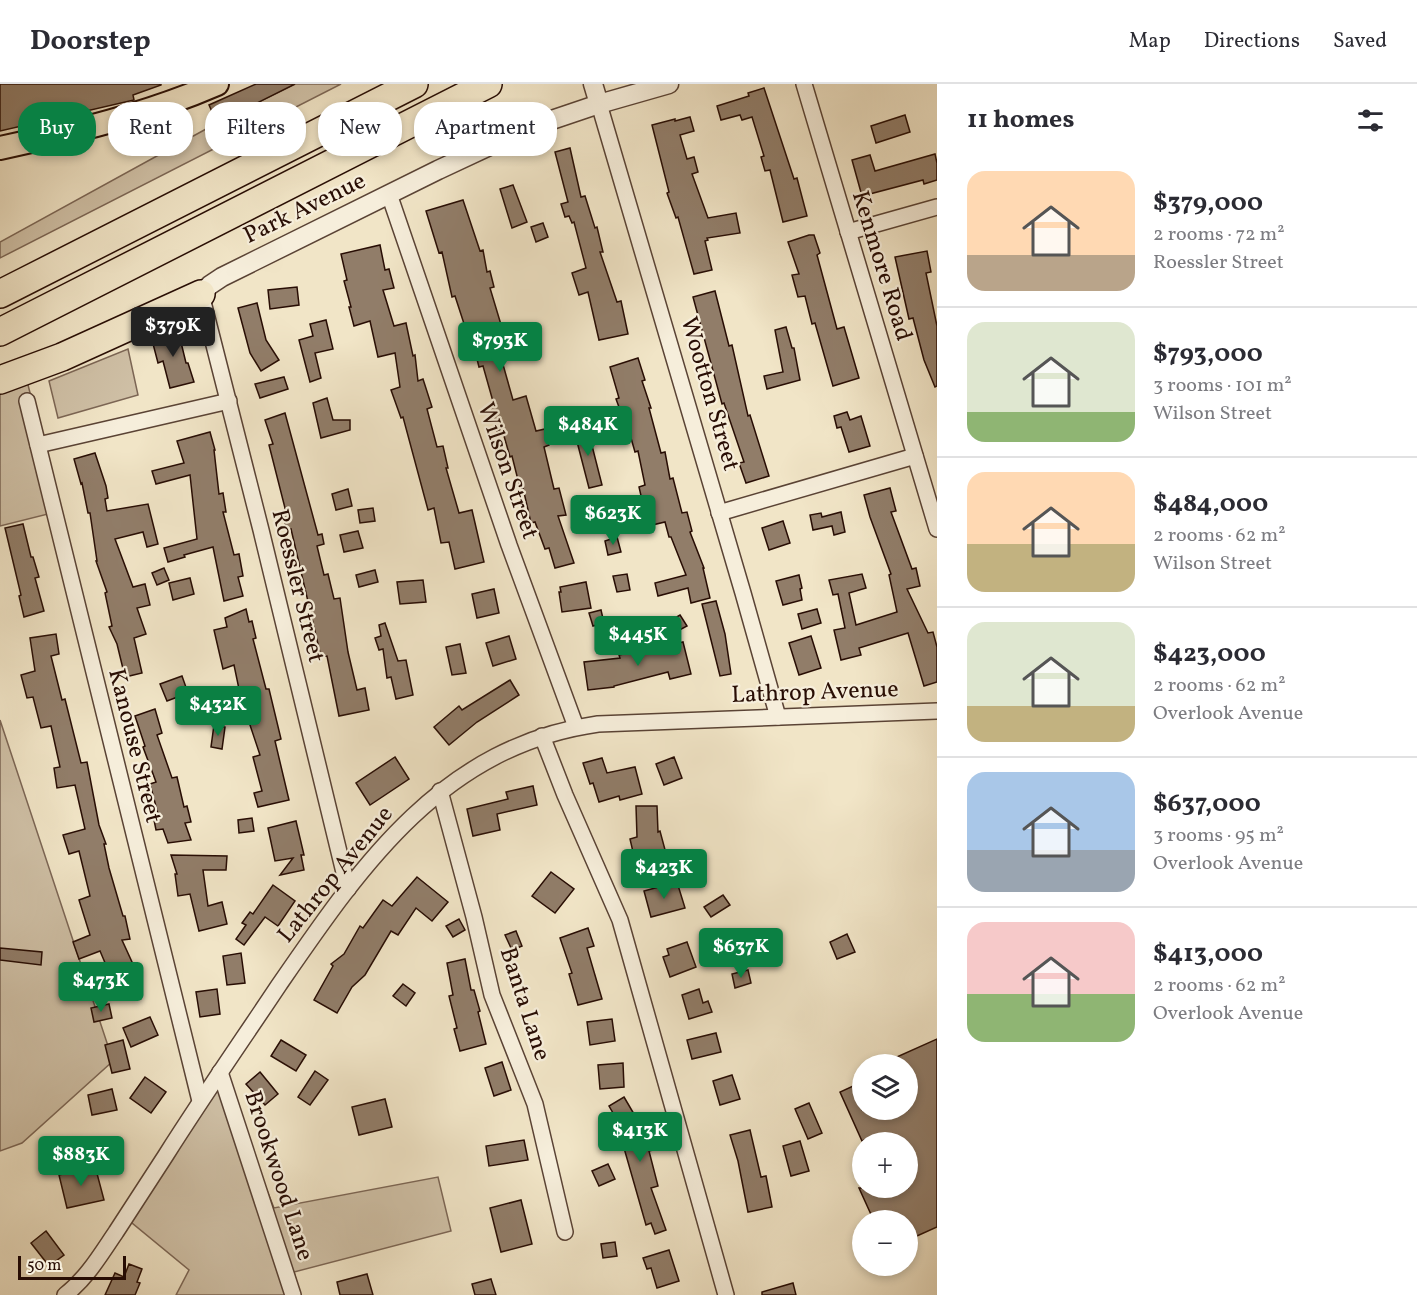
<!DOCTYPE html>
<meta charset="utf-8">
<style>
:root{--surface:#fff;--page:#f7f7f7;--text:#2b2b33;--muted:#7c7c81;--line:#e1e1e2;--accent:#0b8043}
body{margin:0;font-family:Vollkorn,serif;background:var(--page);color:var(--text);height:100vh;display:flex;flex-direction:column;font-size:22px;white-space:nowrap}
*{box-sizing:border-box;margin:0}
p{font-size:20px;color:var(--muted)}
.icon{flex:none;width:33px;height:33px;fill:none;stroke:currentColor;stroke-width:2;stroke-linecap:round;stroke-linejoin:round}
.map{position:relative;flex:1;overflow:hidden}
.panel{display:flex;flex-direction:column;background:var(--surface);width:480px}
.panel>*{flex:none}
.banner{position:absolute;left:18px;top:18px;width:570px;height:54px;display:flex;gap:12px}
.fabs{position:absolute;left:852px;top:970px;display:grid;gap:12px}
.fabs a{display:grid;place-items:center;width:66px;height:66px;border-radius:50%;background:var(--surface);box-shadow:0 3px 9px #0003;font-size:30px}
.scale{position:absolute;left:18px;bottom:15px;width:108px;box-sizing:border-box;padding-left:6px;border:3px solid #280d04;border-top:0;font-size:16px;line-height:21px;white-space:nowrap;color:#280d04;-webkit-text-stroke:4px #f6eedb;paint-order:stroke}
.price{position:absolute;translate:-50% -51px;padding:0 14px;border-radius:6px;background:var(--accent);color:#fff;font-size:20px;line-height:39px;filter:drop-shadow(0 2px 3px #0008)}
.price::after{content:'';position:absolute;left:50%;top:36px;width:18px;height:14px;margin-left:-9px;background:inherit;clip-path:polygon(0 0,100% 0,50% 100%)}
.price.selected{background:#222;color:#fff}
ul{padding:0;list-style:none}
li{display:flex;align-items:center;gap:18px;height:150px;padding:0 30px}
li+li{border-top:2px solid var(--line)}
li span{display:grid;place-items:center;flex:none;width:168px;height:120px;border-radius:18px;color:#555}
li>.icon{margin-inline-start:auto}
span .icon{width:72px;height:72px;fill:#fffc;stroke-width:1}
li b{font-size:26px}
h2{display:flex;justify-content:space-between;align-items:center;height:72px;padding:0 30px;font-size:26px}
.pill{padding:0 21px;border-radius:24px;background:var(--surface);box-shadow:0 3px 9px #0003;font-size:21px;line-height:54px}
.pill.selected{background:var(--accent);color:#fff}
header{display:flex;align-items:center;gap:36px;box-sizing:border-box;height:84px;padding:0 30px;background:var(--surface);border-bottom:2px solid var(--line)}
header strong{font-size:28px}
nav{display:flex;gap:33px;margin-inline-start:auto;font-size:21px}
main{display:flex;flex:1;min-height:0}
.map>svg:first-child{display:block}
.green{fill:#cfc0a6;stroke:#7c6655;stroke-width:1.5}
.building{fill:#917d69;stroke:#280d04;stroke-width:1.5}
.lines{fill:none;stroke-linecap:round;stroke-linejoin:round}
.minor-casing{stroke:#5a4335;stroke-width:18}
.tertiary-casing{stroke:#5a4335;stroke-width:21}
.primary-casing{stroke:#280d04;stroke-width:26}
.motorway-casing{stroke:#280d04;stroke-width:30}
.minor{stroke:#f6eedb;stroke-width:15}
.tertiary{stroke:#f6eedb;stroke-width:18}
.primary{stroke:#f1e5c7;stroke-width:22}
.motorway{stroke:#f1e5c7;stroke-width:27}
.labels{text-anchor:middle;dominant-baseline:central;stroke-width:4.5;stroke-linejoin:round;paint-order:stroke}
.street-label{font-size:24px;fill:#280d04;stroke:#f6eedb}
</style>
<header>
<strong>Doorstep</strong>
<nav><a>Map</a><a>Directions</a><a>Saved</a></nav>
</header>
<main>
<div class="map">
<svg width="937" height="1211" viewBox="0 0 937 1211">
<rect width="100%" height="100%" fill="#f1e5c7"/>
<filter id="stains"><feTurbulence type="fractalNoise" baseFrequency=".00333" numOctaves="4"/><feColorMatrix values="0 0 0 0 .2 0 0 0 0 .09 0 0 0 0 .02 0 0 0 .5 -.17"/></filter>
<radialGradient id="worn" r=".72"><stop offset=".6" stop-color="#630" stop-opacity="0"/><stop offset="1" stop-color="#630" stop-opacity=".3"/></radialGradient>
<g class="green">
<polygon points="295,0 341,0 0,174 0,158 217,39"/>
<polygon points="128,265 138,311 58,334 49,297"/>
<polygon points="26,293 60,427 0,442 0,303"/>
<polygon points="0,636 113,977 22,1059 0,1067"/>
<polygon points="221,990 274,1124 438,1093 451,1147 294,1188 300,1211 176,1211 189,1186 126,1134"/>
</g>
<g class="building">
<polygon points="0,0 161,0 161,1 133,11 134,16 0,47"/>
<polygon points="256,0 295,0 217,39 209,21"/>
<polygon points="764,4 794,95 797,94 807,132 783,138 770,86 765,87 761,73 764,72 752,33 742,36 740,31 721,36 717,22 749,12 748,9"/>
<polygon points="905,31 910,48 876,59 871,42"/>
<polygon points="690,33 694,47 680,51 687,75 694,73 698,88 692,90 708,134 736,129 740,149 707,154 708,156 705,157 712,186 694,190 678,133 676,134 667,109 669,108 652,41 675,35 675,37"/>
<polygon points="570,64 581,113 585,112 595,144 597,143 603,168 600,168 617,218 621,217 628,250 599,256 588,208 579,211 572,189 586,184 574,138 572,139 569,132 565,133 561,120 568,118 555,68"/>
<polygon points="935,70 937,79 937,96 924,100 923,96 862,112 852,76 870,71 875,87"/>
<polygon points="513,101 527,138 512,144 500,105"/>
<polygon points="463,116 480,167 483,166 487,188 490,187 494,203 490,204 511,274 502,277 513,316 526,312 536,347 545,345 549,361 544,363 554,405 559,404 566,431 558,432 574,479 555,484 549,464 545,465 535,438 531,439 523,404 520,404 512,372 510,373 502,345 497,347 490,322 494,321 483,282 479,283 471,251 468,252 455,212 452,213 442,168 439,169 426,127"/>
<polygon points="543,139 548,153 536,158 531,143"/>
<polygon points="809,151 814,151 820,169 817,171 837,245 844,243 859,294 833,302 815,239 812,240 805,212 798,213 792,191 799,190 788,158"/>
<polygon points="380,161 385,186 389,185 394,204 383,206 394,242 406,239 413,272 415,271 418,297 423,295 432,323 427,325 437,363 443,362 448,384 446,384 459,429 472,426 484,478 455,485 449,458 441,459 434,424 428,426 403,333 401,334 391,306 400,303 395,269 378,273 370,237 354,242 349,223 351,223 344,197 347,196 341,170"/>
<polygon points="927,167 931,188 926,189 937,242 937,302 935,303 924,276 913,234 909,235 895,173"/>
<polygon points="297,203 299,221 270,225 268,206"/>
<polygon points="715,207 729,262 732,261 748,332 750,331 769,392 746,399 739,379 744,378 724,319 722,320 693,213"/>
<polygon points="257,219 266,256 279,276 261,287 250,269 238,224"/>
<polygon points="326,236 333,265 315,269 321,294 310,298 299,256 313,252 310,240"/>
<polygon points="786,243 792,264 794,264 800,296 767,305 764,292 783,288 775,246"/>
<polygon points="178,246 186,279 188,279 194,298 170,304 163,277 158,279 151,252"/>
<polygon points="638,274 645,296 642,297 651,324 649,324 661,369 665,368 670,395 673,394 682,429 687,428 692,447 690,448 704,484 703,484 710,514 691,519 688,504 658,512 655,499 686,491 671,453 669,453 665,438 648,442 639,403 645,401 638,367 635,368 625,333 623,334 616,315 619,314 610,283"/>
<polygon points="284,293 288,305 260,314 255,300"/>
<polygon points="327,314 333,336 350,336 350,346 321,354 313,319"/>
<polygon points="847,328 850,336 861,332 870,362 849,368 841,343 837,344 834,332"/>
<polygon points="285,329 318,451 322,450 324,460 317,462 324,491 328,490 334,515 340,514 348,568 357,606 365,604 369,626 339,632 327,572 321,573 291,445 287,446 282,429 286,428 269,361 273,360 265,336"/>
<polygon points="587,342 602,401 589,404 574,346"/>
<polygon points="210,348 215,366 214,366 219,410 223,409 226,428 223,428 234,471 239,470 243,492 238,493 243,512 224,517 213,463 184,471 185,473 168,478 164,464 197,455 190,391 156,400 152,387 184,379 177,357"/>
<polygon points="95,369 106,402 108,414 105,415 107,427 148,420 158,460 147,463 143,448 115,455 133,503 145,500 150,521 137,524 146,550 134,554 142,589 125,593 117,560 109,543 112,542 105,509 107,508 96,477 97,477 90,429 88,429 82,399 81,400 74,375"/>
<polygon points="890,404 896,427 891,428 912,485 916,484 920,502 907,505 928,549 933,548 937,563 937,598 924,602 908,549 859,564 861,571 841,576 834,546 845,544 838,510 833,511 829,496 862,490 866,504 849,509 856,541 897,528 889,491 891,490 870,433 864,411"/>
<polygon points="348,405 352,422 336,426 332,410"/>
<polygon points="373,424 375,437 360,439 358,426"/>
<polygon points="841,428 845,448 834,451 832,442 813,446 810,431 821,429 822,433"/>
<polygon points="783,437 790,459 769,466 762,444"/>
<polygon points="23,440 31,473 33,473 39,493 35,494 44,527 24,533 19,512 21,511 5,444"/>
<polygon points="358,447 363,464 344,468 340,451"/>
<polygon points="617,453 621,468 608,471 605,457"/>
<polygon points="164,484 169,496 157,501 152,489"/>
<polygon points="375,486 378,498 359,503 356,491"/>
<polygon points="627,490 630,506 617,508 613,492"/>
<polygon points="799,491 802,504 800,505 802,516 783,521 776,497"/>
<polygon points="190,494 194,510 173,516 169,499"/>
<polygon points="423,496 426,518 400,520 397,498"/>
<polygon points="586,498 591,524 562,528 559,508 561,508 560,503"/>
<polygon points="494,505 499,529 477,534 472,510"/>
<polygon points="716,517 725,550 731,590 720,592 702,520"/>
<polygon points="246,525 249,538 252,537 256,554 253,555 266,605 269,605 281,655 275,657 289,716 258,723 254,709 262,707 253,673 260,671 246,629 244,629 234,581 223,585 214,546 227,543 225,534"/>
<polygon points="817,525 821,539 802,545 798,530"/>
<polygon points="601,526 604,539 593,542 589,529"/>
<polygon points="680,531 687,542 674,549 668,538"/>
<polygon points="385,539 398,577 406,576 413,611 396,615 391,593 387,594 383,565 379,566 375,554 381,552 379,541"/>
<polygon points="56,550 59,570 51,572 62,616 65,615 81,679 87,678 99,741 106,760 104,760 109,784 123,832 125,832 130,855 122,856 137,889 114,900 100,867 79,875 73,858 90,851 79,816 90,812 79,767 69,770 63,751 85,745 75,701 57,704 54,684 60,683 51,642 41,644 33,613 27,614 21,591 35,587 30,554"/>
<polygon points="509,552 516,575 493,582 486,559"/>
<polygon points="811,552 821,584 799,591 789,559"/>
<polygon points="683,558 691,590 670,595 668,588 614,602 614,603 588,606 584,578 620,574 619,571 642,566 642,568"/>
<polygon points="460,560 466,589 452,591 446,563"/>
<polygon points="182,592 188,609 167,617 160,600"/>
<polygon points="510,596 519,611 477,638 449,661 434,643 459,622 462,626"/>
<polygon points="155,625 162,649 157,651 172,694 177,693 184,723 187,722 191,738 185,739 191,756 168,759 163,745 156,746 153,731 158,730 150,700 156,698 143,663 145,662 135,632"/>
<polygon points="214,641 225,643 222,665 211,663"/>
<polygon points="395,673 409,695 370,721 356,699"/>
<polygon points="674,673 682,694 664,701 656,680"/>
<polygon points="602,674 607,689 635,683 642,710 620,716 619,712 599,718 593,699 590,700 583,679"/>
<polygon points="533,702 537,721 497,730 500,746 473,752 467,725 508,715 506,708"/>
<polygon points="636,722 657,722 658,748 660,747 668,777 637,785 630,755 637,753"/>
<polygon points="252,734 254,747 239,749 238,736"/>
<polygon points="296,737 304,771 301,771 304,786 280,791 293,774 275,777 268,744"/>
<polygon points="171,771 227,772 226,786 203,786 208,822 222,818 227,840 199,847 190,810 178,812 175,790 177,790"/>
<polygon points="551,788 574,805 555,829 532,812"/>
<polygon points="417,793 448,818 432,837 416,824 398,851 391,847 365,891 352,903 337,929 314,916 333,882 331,880 344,870 360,842 363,844 383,816 392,822"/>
<polygon points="677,798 685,824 651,833 644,807"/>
<polygon points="273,801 295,817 278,842 265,833 244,861 236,855 246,841 242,839 250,828 253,830"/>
<polygon points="723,811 730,821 711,833 704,823"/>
<polygon points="459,835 465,846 453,853 446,842"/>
<polygon points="588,844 594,862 587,864 602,915 578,921 569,890 572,889 560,854"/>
<polygon points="516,847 522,862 512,866 505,851"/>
<polygon points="847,850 855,868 837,875 830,858"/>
<polygon points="687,858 696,883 670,893 663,873 669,871 667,865"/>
<polygon points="0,864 42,868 41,881 0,876"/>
<polygon points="241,869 245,899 227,901 223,872"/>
<polygon points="465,875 471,906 474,906 480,927 478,928 486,960 460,967 454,945 457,944 449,912 453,911 447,879"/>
<polygon points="748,886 751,899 735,904 732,890"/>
<polygon points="403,900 415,909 406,922 393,912"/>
<polygon points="217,905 220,930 200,933 196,908"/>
<polygon points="699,905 703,919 708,917 712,928 689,935 682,911"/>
<polygon points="109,920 112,934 94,938 91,924"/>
<polygon points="150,933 158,951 131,963 123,944"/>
<polygon points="612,935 615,957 590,961 587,938"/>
<polygon points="716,949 721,968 692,975 687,956"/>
<polygon points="937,955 937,1143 908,1156 908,1137 874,1137 859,1104 908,1104 908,1059 884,1059 880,1050 862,1057 840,1008 862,998 862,1026 908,1026 908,981 879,981"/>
<polygon points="123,956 130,985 112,989 105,961"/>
<polygon points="281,956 306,971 296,987 271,972"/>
<polygon points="502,978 511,1006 494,1012 485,984"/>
<polygon points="623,979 624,1003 600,1005 598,981"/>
<polygon points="315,987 328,996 310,1021 298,1013"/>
<polygon points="260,988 278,1010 265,1021 246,1000"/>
<polygon points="732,991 740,1015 720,1021 713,997"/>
<polygon points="145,993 166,1008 151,1029 130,1014"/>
<polygon points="112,1005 117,1026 92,1031 88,1011"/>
<polygon points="624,1013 651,1059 653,1066 649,1067 658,1102 651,1104 666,1146 655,1150 651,1139 646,1141 624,1064 632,1062 609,1022"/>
<polygon points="385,1015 392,1043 359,1051 352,1023"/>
<polygon points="809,1019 822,1049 808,1055 795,1025"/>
<polygon points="750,1046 761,1093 766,1092 772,1123 748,1128 738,1077 730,1051"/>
<polygon points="524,1056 528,1076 489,1082 486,1062"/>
<polygon points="800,1057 809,1087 791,1092 783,1062"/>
<polygon points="608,1080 615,1095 599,1102 592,1087"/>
<polygon points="95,1082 104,1116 67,1124 59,1091"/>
<polygon points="521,1116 532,1160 501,1168 490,1124"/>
<polygon points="46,1147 64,1171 49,1182 31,1159"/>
<polygon points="615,1158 617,1172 603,1174 601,1160"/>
<polygon points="669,1166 679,1197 657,1204 651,1184 647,1185 643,1174"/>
<polygon points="129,1180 142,1185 137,1198 140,1199 135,1211 105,1211 115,1189 124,1193"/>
<polygon points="367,1190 373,1211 340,1211 337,1198"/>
<polygon points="491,1195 496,1211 475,1211 472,1200"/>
<polygon points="793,1199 796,1211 762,1211 762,1208"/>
</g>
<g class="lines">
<g class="minor-casing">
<g id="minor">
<polyline points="804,0 937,445"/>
<polyline points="599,20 743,509 778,633"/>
<polyline points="389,110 509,461 576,643"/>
<polyline points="848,148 937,123"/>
<polyline points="201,210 261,446 348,805"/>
<polyline points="27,317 200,1017"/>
<polyline points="38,361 229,317"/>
<polyline points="719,429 915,372"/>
<polyline points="542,652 565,711 620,836 726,1211"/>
<polyline points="440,707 474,833 492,911 535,1020 565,1148"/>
<polyline points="220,988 293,1211"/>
<path d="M65,1211c22,-17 36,-41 51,-63 17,-26 33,-51 50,-77 36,-57 75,-113 113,-170 82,-119 163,-239 319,-261l339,-13"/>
</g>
</g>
<g class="tertiary-casing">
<g id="tertiary">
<polyline points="593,0 599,20"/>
<polyline points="201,210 210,201 222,193 438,86 528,44 599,20 669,0"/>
</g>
</g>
<g class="primary-casing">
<path id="primary" d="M0,64c74,-16 148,-34 217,-64"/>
</g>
<g class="motorway-casing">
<g id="motorway">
<polyline points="0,210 414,0"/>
<polyline points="0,248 488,0"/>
<polyline points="0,296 62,273 201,210"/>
</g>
</g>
<use href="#minor" class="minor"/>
<use href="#tertiary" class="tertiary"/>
<use href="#primary" class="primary"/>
<use href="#motorway" class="motorway"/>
</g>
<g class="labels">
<g class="street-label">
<text transform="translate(305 125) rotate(-26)">Park Avenue</text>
<text transform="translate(881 182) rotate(73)">Kenmore Road</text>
<text transform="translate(709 310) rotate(74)">Wootton Street</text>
<text transform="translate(507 387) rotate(71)">Wilson Street</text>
<text transform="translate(297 502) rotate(76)">Roessler Street</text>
<text transform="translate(815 609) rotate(-2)">Lathrop Avenue</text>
<text transform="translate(134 662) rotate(76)">Kanouse Street</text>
<text transform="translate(336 791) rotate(-51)">Lathrop Avenue</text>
<text transform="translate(524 920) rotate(72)">Banta Lane</text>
<text transform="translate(278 1092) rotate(72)">Brookwood Lane</text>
</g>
</g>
<rect width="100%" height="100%" filter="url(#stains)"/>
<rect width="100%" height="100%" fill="url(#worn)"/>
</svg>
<div class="fabs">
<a><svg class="icon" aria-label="layers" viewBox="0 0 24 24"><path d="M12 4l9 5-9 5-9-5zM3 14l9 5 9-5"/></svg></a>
<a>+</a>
<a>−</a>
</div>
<div class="scale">50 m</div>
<b class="price selected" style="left:173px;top:274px">$379K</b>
<b class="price" style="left:500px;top:289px">$793K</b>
<b class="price" style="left:588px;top:373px">$484K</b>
<b class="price" style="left:613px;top:462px">$623K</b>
<b class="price" style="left:638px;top:583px">$445K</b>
<b class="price" style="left:218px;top:653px">$432K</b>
<b class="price" style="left:664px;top:816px">$423K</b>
<b class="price" style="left:741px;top:895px">$637K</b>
<b class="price" style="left:101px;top:929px">$473K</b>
<b class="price" style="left:640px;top:1079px">$413K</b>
<b class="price" style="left:81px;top:1103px">$883K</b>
<div class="banner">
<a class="pill selected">Buy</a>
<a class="pill">Rent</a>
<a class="pill">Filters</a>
<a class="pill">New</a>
<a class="pill">Apartment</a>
</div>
</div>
<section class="panel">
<h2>11 homes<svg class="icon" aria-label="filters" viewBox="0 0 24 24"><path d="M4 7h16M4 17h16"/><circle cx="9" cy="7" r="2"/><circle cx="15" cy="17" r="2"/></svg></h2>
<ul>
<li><span style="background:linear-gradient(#ffd9b3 70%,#b9a48a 0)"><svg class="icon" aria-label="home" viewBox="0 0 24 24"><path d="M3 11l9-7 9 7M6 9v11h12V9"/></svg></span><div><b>$379,000</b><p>2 rooms · 72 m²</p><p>Roessler Street</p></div></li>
<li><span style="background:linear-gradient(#dfe7d0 75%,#8fb573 0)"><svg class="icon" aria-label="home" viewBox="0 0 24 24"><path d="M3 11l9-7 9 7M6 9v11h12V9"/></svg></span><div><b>$793,000</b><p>3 rooms · 101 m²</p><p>Wilson Street</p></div></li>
<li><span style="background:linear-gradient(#ffd9b3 60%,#c2b280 0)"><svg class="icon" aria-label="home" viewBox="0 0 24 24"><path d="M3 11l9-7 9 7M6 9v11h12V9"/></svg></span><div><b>$484,000</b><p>2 rooms · 62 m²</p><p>Wilson Street</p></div></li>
<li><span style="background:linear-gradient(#dfe7d0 70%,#c2b280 0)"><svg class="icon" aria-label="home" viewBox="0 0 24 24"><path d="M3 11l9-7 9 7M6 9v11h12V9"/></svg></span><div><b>$423,000</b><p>2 rooms · 62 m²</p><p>Overlook Avenue</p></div></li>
<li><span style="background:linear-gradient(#a9c7e8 65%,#9aa5b1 0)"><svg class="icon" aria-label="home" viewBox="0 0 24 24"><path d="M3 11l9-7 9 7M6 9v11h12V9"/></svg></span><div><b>$637,000</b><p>3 rooms · 95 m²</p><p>Overlook Avenue</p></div></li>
<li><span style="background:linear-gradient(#f6c9c9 60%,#8fb573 0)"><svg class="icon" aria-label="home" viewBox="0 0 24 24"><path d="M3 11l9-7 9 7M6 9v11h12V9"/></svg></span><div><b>$413,000</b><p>2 rooms · 62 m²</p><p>Overlook Avenue</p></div></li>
</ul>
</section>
</main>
